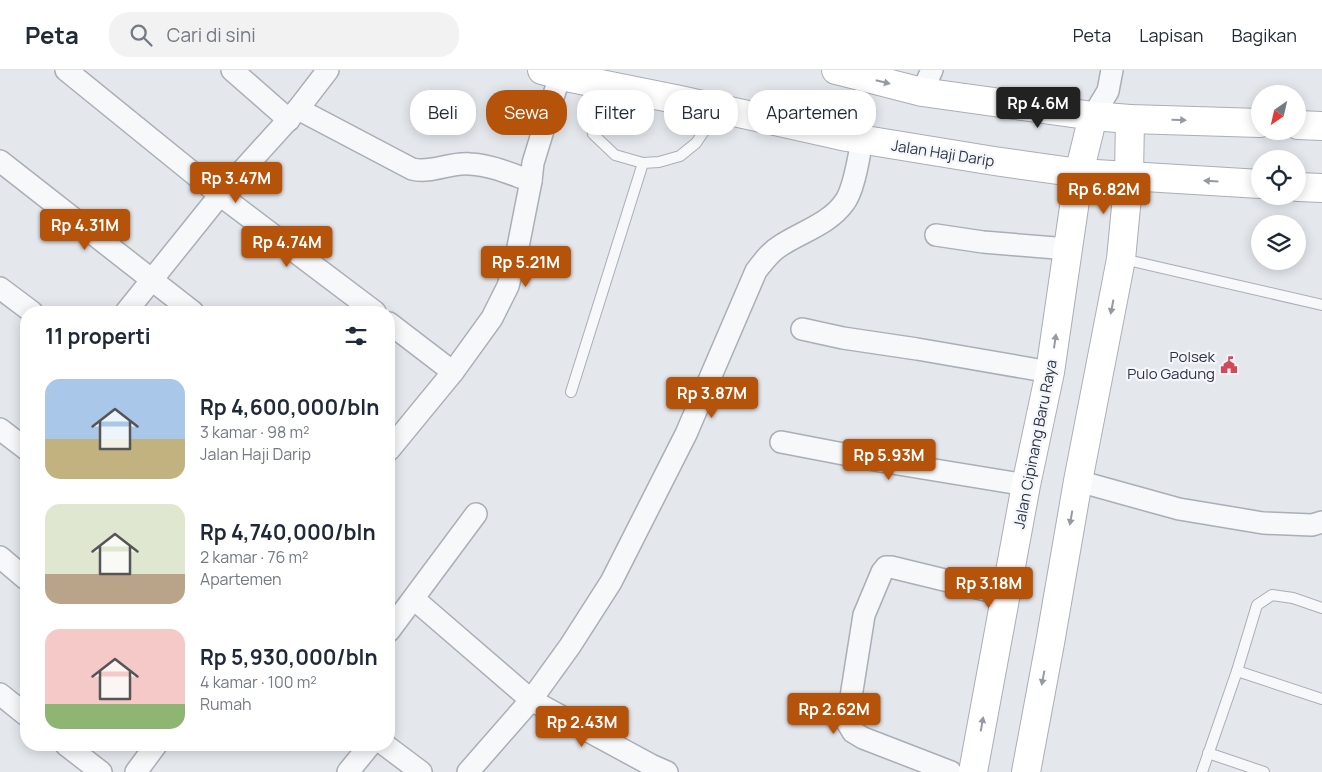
<!DOCTYPE html>
<html lang="id">
<meta charset="utf-8">
<style>
:root{--surface:#fff;--page:#f2f2f3;--text:#1f2937;--muted:#747a83;--line:#e0e1e3;--accent:#b45309}
body{margin:0;font-family:Manrope,sans-serif;background:var(--page);color:var(--text);height:100vh;display:flex;flex-direction:column;font-size:19px;white-space:nowrap}
*{box-sizing:border-box;margin:0}
p{font-size:16px;color:var(--muted)}
.icon{flex:none;width:28px;height:28px;fill:none;stroke:currentColor;stroke-width:2;stroke-linecap:round;stroke-linejoin:round}
.map{position:relative;flex:1;overflow:hidden}
.panel{position:absolute;left:20px;top:236px;width:375px;height:445px;display:flex;flex-direction:column;background:var(--surface);border-radius:20px;box-shadow:0 2px 12px #0003}
.panel>*{flex:none}
.top-card{position:absolute;left:410px;top:20px;width:475px;height:45px;display:flex;gap:10px}
.needle{width:32px;rotate:214deg}
.controls{position:absolute;left:1251px;top:15px;display:grid;gap:10px}
.controls a{display:grid;place-items:center;width:55px;height:55px;border-radius:50%;background:var(--surface);box-shadow:0 2px 12px #0003;font-size:25px}
.price{position:absolute;translate:-50% -42px;padding:0 11px;border-radius:5px;background:var(--accent);color:#fff;font-size:16px;line-height:32px;filter:drop-shadow(0 1px 2px #0008)}
.price::after{content:'';position:absolute;left:50%;top:30px;width:15px;height:11px;margin-left:-8px;background:inherit;clip-path:polygon(0 0,100% 0,50% 100%)}
.price.current{background:#222;color:#fff}
ul{padding:0;list-style:none}
li{display:flex;align-items:center;gap:15px;height:125px;padding:0 25px}
li span{display:grid;place-items:center;flex:none;width:140px;height:100px;border-radius:15px;color:#555}
li>.icon{margin-inline-start:auto}
span .icon{width:60px;height:60px;fill:#fffc;stroke-width:1}
li b{font-size:21px}
h2{display:flex;justify-content:space-between;align-items:center;height:60px;padding:0 25px;font-size:21px}
.chip{padding:0 18px;border-radius:20px;background:var(--surface);box-shadow:0 2px 12px #0003;font-size:18px;line-height:45px}
.chip.current{background:var(--accent);color:#fff}
header{display:flex;align-items:center;gap:30px;box-sizing:border-box;height:70px;padding:0 25px;background:var(--surface);border-bottom:1px solid var(--line)}
header strong{font-size:24px}
nav{display:flex;gap:28px;margin-inline-start:auto;font-size:18px}
.search{width:350px;height:45px;background:var(--page);display:flex;align-items:center;gap:12px;box-sizing:border-box;padding:0 18px;border-radius:20px;color:var(--muted);font-size:19px}
.map>svg:first-child{display:block}
.lines{fill:none;stroke-linecap:round;stroke-linejoin:round}
.service-casing{stroke:#a9aeb7;stroke-width:12}
.minor-casing{stroke:#a9aeb7;stroke-width:24}
.secondary-casing{stroke:#a9aeb7;stroke-width:30}
.service{stroke:#f7f8fa;stroke-width:10}
.minor{stroke:#f7f8fa;stroke-width:21}
.secondary{stroke:#fff;stroke-width:28}
.oneway{fill:#959aa2}
.labels{text-anchor:middle;dominant-baseline:central;stroke-width:4.5;stroke-linejoin:round;paint-order:stroke}
.street-label{font-size:15px;fill:#2b3445;stroke:#f4f6f9}
.poi-label{font-size:15px;fill:#2b3445;stroke:#f4f6f9;text-anchor:end}
</style>
<header>
<strong>Peta</strong>
<div class="search"><svg class="icon" aria-label="search" viewBox="0 0 24 24"><circle cx="10" cy="10" r="6"/><path d="M15 15l6 6"/></svg>Cari di sini</div>
<nav><a>Peta</a><a>Lapisan</a><a>Bagikan</a></nav>
</header>
<div class="map">
<svg width="1322" height="702" viewBox="0 0 1322 702">
<rect width="100%" height="100%" fill="#e4e7ec"/>
<g class="lines">
<g class="service-casing">
<g id="service">
<polyline points="588,12 589,40 593,64 615,85 643,93 659,92 680,86 696,73 719,39"/>
<polyline points="1123,189 1322,235"/>
<polyline points="571,322 643,93"/>
<polyline points="1237,601 1322,629"/>
<polyline points="1208,683 1264,702"/>
<polyline points="1202,702 1237,601 1257,535 1272,525 1293,528 1322,538"/>
</g>
</g>
<g class="minor-casing">
<g id="minor">
<polyline points="66,0 220,125 375,242"/>
<polyline points="232,0 289,50"/>
<polyline points="922,22 932,0"/>
<path d="M298,39l114,60c19,5 38,-7 58,-5 21,1 41,10 61,17"/>
<polyline points="1093,46 1108,21 1112,0"/>
<polyline points="0,91 193,242"/>
<polyline points="936,165 983,172 1068,179"/>
<polyline points="0,218 32,242"/>
<polyline points="126,242 220,125 298,39 328,0"/>
<polyline points="389,253 453,302"/>
<polyline points="802,259 843,268 917,279 1050,302"/>
<polyline points="0,359 26,379"/>
<polyline points="781,372 880,391 1026,415"/>
<polyline points="389,380 453,302 492,248 508,216 517,182 531,111 533,93 560,5"/>
<polyline points="1078,411 1179,439 1263,453 1312,455 1322,452"/>
<polyline points="0,487 26,509"/>
<polyline points="414,529 531,630 651,695 667,702"/>
<polyline points="389,561 476,444"/>
<polyline points="0,624 26,645"/>
<polyline points="66,675 101,702"/>
<polyline points="385,675 421,702"/>
<polyline points="136,702 156,675"/>
<polyline points="348,702 370,675"/>
<path d="M468,702l63,-72 39,-54 41,-64 75,-148 70,-163c7,-9 14,-19 24,-25 21,-14 49,-22 64,-43 10,-12 15,-47 18,-63"/>
<polyline points="951,702 863,668 853,662 847,652 864,545 882,502 886,497 891,497 1006,525"/>
</g>
</g>
<g class="secondary-casing">
<g id="secondary">
<polyline points="542,0 571,8 680,30 847,67 994,91 1079,103 1260,114"/>
<polyline points="836,0 922,22 1093,46 1130,49 1260,53"/>
<polyline points="1298,55 1322,56"/>
<polyline points="1298,117 1322,118"/>
<polyline points="973,702 1026,415 1050,302 1079,103 1093,46"/>
<polyline points="1026,702 1050,573 1078,411 1121,189 1129,106 1130,49"/>
</g>
</g>
<use href="#service" class="service"/>
<use href="#minor" class="minor"/>
<use href="#secondary" class="secondary"/>
</g>
<defs><path id="oneway-solid" d="M-6-.8H1V-3.2L6.5 0L1 3.2V.8H-6Z" transform="scale(1.25)"/></defs>
<g class="oneway">
<use href="#oneway-solid" transform="translate(883 12) rotate(14)"/>
<use href="#oneway-solid" transform="translate(1179 50) rotate(2)"/>
<use href="#oneway-solid" transform="translate(1211 111) rotate(-176)"/>
<use href="#oneway-solid" transform="translate(1112 237) rotate(101)"/>
<use href="#oneway-solid" transform="translate(1055 271) rotate(-82)"/>
<use href="#oneway-solid" transform="translate(1071 448) rotate(100)"/>
<use href="#oneway-solid" transform="translate(1043 608) rotate(101)"/>
<use href="#oneway-solid" transform="translate(982 654) rotate(-80)"/>
</g>
<defs>
<g id="civic-bare" transform="scale(1.35)"><path d="M-.6-6.5H3V-4.5H.6V-3L4-1V1h2V6H-6V1h2V-1L-.6-3ZM-1.2 2.5V6h2.4V2.5Z" fill="#d1495b" stroke="#f4f6f9" stroke-width="2.5" paint-order="stroke"/></g>
</defs>
<g fill-rule="evenodd">
<use href="#civic-bare" x="1229" y="295"/>
</g>
<g class="labels">
<g class="street-label">
<text transform="translate(943 83) rotate(9)">Jalan Haji Darip</text>
<text transform="translate(1035 374) rotate(-79)">Jalan Cipinang Baru Raya</text>
</g>
<g class="poi-label">
<text x="1215" y="286">Polsek<tspan x="1215" dy="17">Pulo Gadung</tspan></text>
</g>
</g>
</svg>
<div class="controls">
<a><svg class="needle" viewBox="-14 -14 28 28"><path d="M0-13l5 13h-10z" fill="#e53935"/><path d="M0 13l5-13h-10z" fill="#747a83"/></svg></a>
<a><svg class="icon" aria-label="locate" viewBox="0 0 24 24"><circle cx="12" cy="12" r="6"/><path d="M12 2v4M12 18v4M2 12h4M18 12h4"/></svg></a>
<a><svg class="icon" aria-label="layers" viewBox="0 0 24 24"><path d="M12 4l9 5-9 5-9-5zM3 14l9 5 9-5"/></svg></a>
</div>
<b class="price current" style="left:1038px;top:59px">Rp 4.6M</b>
<b class="price" style="left:236px;top:134px">Rp 3.47M</b>
<b class="price" style="left:1104px;top:145px">Rp 6.82M</b>
<b class="price" style="left:85px;top:181px">Rp 4.31M</b>
<b class="price" style="left:287px;top:198px">Rp 4.74M</b>
<b class="price" style="left:526px;top:218px">Rp 5.21M</b>
<b class="price" style="left:712px;top:349px">Rp 3.87M</b>
<b class="price" style="left:889px;top:411px">Rp 5.93M</b>
<b class="price" style="left:989px;top:539px">Rp 3.18M</b>
<b class="price" style="left:834px;top:665px">Rp 2.62M</b>
<b class="price" style="left:582px;top:678px">Rp 2.43M</b>
<div class="top-card">
<a class="chip">Beli</a>
<a class="chip current">Sewa</a>
<a class="chip">Filter</a>
<a class="chip">Baru</a>
<a class="chip">Apartemen</a>
</div>
<section class="panel">
<h2>11 properti<svg class="icon" aria-label="filters" viewBox="0 0 24 24"><path d="M4 7h16M4 17h16"/><circle cx="9" cy="7" r="2"/><circle cx="15" cy="17" r="2"/></svg></h2>
<ul>
<li><span style="background:linear-gradient(#a9c7e8 60%,#c2b280 0)"><svg class="icon" aria-label="home" viewBox="0 0 24 24"><path d="M3 11l9-7 9 7M6 9v11h12V9"/></svg></span><div><b>Rp 4,600,000/bln</b><p>3 kamar · 98 m²</p><p>Jalan Haji Darip</p></div></li>
<li><span style="background:linear-gradient(#dfe7d0 70%,#b9a48a 0)"><svg class="icon" aria-label="home" viewBox="0 0 24 24"><path d="M3 11l9-7 9 7M6 9v11h12V9"/></svg></span><div><b>Rp 4,740,000/bln</b><p>2 kamar · 76 m²</p><p>Apartemen</p></div></li>
<li><span style="background:linear-gradient(#f6c9c9 75%,#8fb573 0)"><svg class="icon" aria-label="home" viewBox="0 0 24 24"><path d="M3 11l9-7 9 7M6 9v11h12V9"/></svg></span><div><b>Rp 5,930,000/bln</b><p>4 kamar · 100 m²</p><p>Rumah</p></div></li>
</ul>
</section>
</div>
